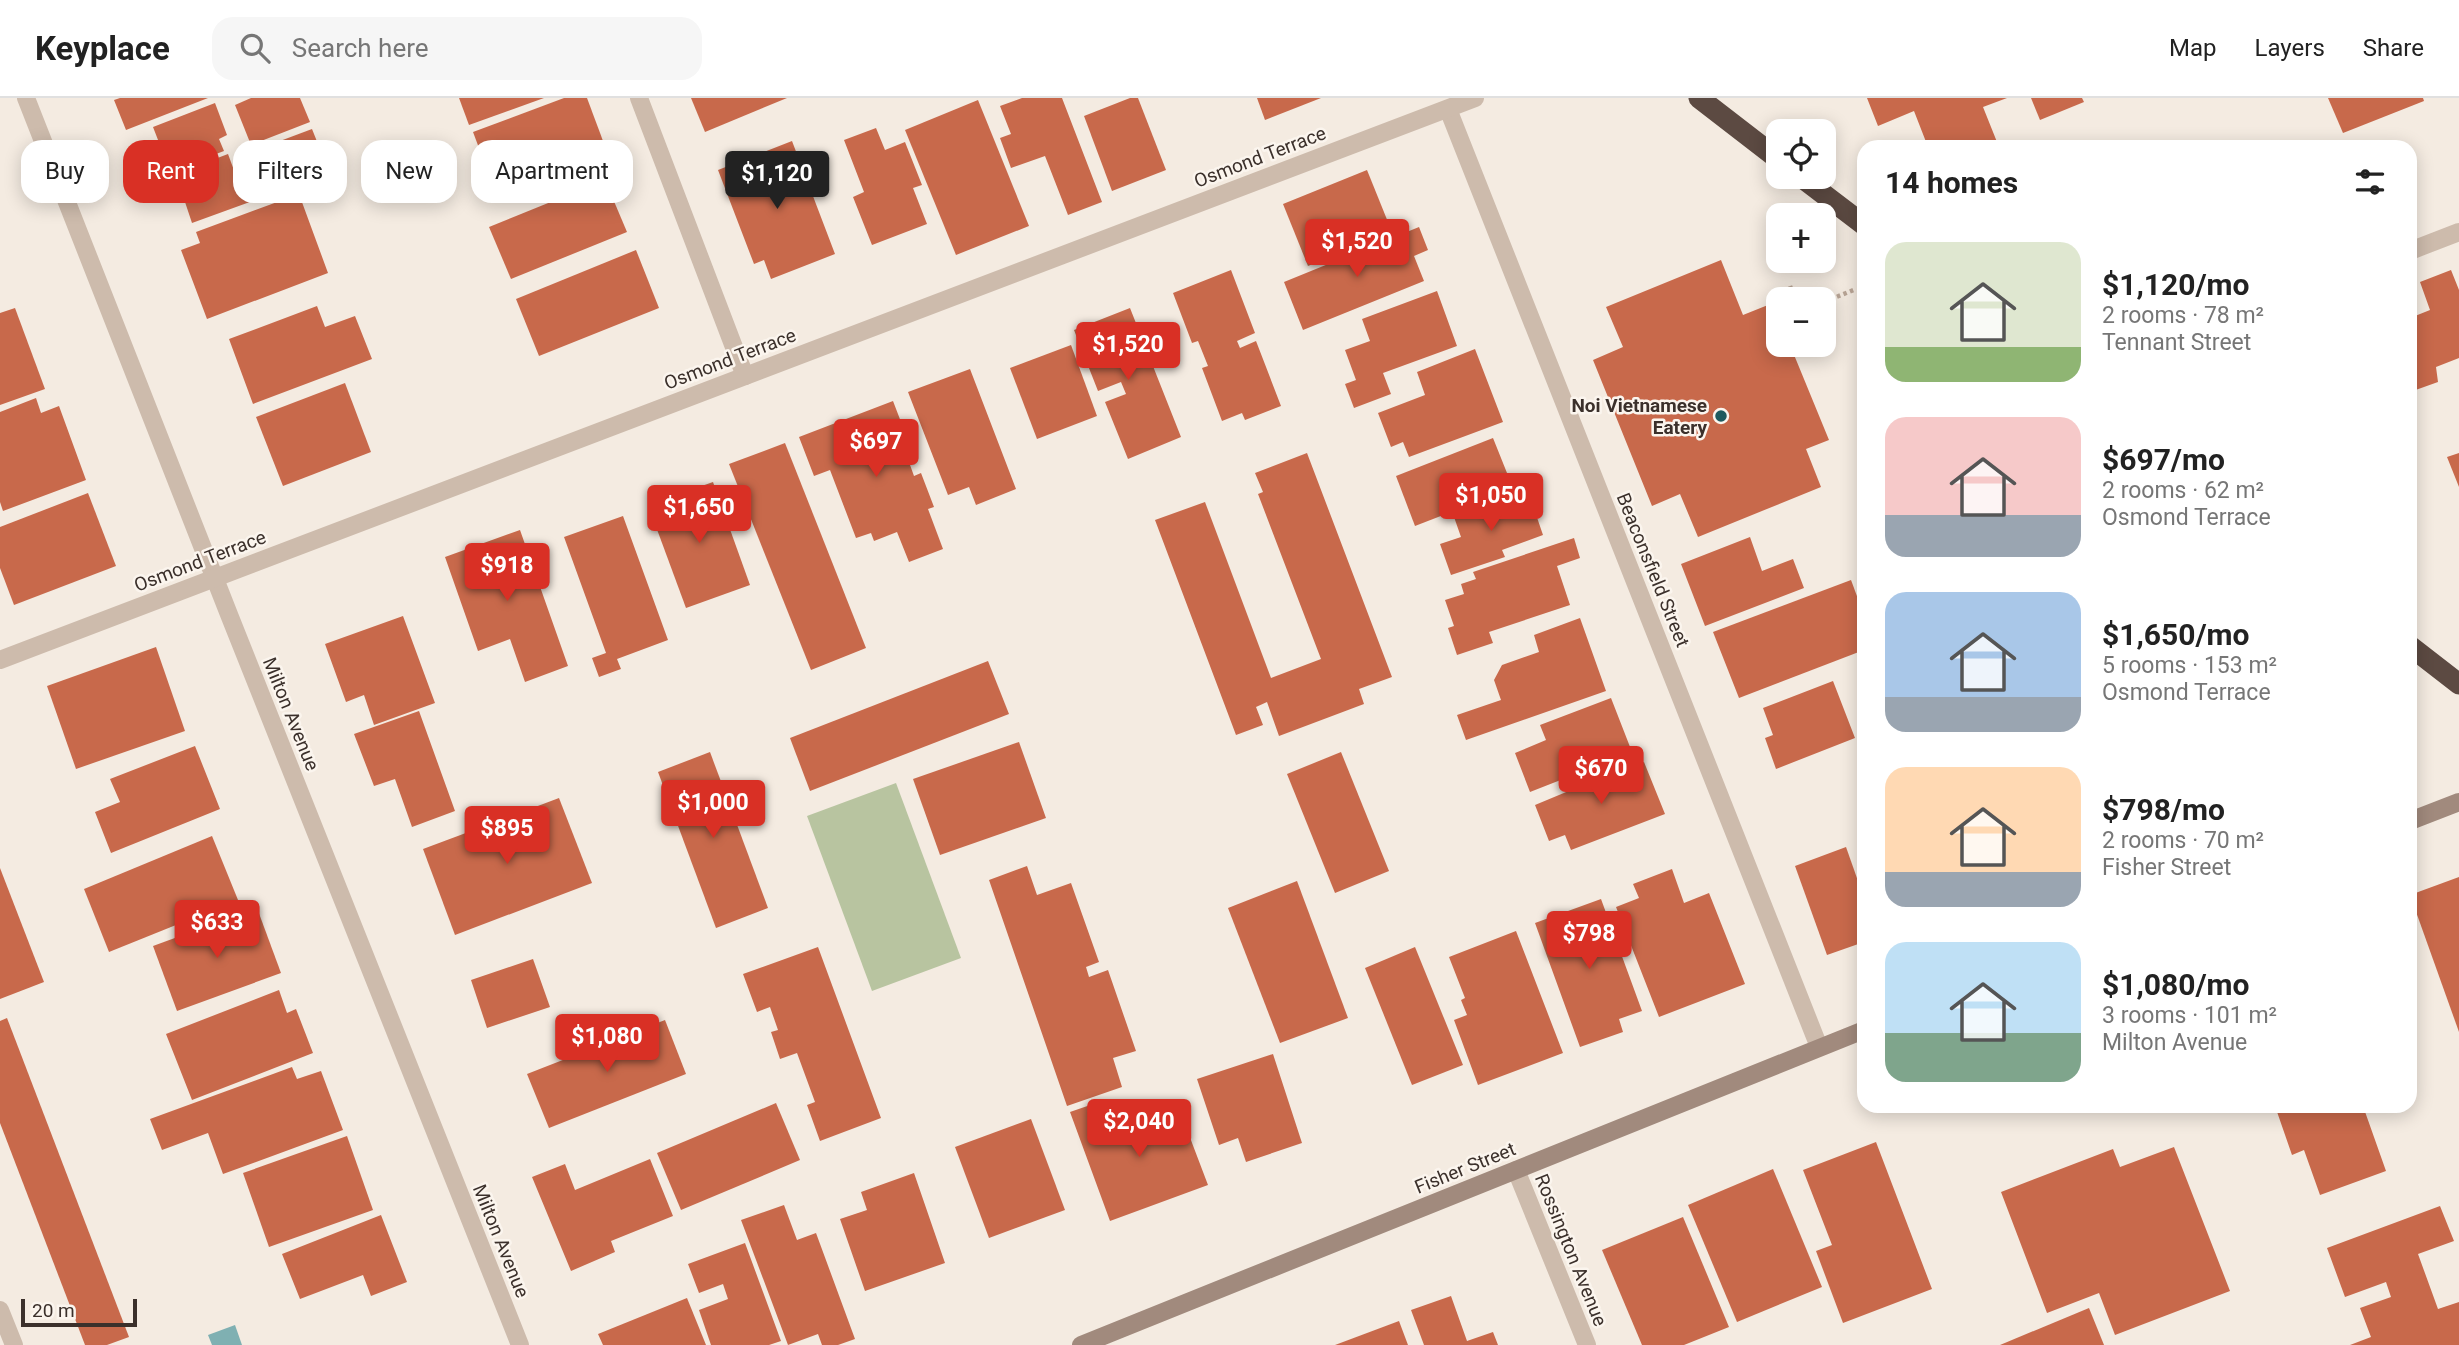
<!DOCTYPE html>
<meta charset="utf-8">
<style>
:root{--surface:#fff;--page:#f6f6f6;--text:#222;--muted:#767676;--line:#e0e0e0;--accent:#d93025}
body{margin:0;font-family:Roboto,sans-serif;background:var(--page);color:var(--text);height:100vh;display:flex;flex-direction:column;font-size:26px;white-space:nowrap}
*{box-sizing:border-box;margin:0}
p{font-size:23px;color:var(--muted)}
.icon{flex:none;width:38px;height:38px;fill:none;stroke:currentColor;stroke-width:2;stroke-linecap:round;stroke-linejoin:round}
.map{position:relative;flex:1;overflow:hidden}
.side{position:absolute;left:1857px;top:42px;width:560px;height:973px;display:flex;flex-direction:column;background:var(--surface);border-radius:21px;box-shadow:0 4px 18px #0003}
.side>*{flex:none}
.top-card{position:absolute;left:21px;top:42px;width:665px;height:63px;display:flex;gap:14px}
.buttons{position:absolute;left:1766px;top:21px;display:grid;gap:14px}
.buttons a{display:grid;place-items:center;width:70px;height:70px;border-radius:14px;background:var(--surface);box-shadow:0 4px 18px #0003;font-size:35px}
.scale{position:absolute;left:21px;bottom:18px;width:116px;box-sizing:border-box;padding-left:7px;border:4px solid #3b302b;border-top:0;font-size:19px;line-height:24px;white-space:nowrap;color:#3b302b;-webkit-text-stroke:5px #fbf5ee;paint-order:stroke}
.price{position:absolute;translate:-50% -60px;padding:0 16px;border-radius:7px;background:var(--accent);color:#fff;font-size:23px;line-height:46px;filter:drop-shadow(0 2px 4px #0008)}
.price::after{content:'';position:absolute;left:50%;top:42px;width:21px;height:16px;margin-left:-10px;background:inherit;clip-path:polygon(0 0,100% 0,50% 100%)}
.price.current{background:#222;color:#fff}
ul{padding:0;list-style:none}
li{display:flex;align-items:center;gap:21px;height:175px;padding:0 28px}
li span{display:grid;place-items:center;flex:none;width:196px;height:140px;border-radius:21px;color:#555}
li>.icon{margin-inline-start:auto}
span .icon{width:84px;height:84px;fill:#fffc;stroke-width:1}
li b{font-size:30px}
h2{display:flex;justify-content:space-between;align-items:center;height:84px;padding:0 28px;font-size:30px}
.tag{padding:0 24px;border-radius:21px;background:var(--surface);box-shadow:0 4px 18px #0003;font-size:24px;line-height:63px}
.tag.current{background:var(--accent);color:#fff}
header{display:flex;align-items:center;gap:42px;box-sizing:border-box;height:98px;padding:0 35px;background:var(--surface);border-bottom:2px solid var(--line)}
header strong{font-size:33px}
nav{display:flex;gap:38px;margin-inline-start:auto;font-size:24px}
.search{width:490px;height:63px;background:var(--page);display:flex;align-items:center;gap:18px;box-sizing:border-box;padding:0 24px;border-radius:21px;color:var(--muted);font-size:26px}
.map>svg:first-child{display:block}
.green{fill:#b8c4a0}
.water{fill:#7fb0b2}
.building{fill:#c8694b}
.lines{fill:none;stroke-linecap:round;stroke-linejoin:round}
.path{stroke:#b9a596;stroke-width:4.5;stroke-dasharray:3.5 3.5;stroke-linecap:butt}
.street{stroke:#cdbbac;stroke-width:18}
.secondary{stroke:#a18a7d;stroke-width:18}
.highway{stroke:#5c4a42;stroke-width:21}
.poi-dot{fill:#1f5a5e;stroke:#fbf5ee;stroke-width:2.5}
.labels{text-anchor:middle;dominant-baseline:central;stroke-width:5;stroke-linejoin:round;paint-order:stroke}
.street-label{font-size:19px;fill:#3b302b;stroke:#fbf5ee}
.poi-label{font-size:19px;font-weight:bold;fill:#3b302b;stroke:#fbf5ee;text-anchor:end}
</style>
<header>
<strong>Keyplace</strong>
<div class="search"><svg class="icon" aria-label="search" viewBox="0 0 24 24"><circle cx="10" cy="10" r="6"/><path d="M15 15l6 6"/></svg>Search here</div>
<nav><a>Map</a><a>Layers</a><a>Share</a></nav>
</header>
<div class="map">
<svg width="2459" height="1247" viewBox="0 0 2459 1247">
<rect width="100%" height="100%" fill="#f4ebe1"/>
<polygon class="green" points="896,685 961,860 872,893 807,718"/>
<polygon class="water" points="235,1227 242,1247 212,1247 208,1237"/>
<g class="building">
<polygon points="120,0 208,0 126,32 114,2"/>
<polygon points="251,0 300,0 310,24 251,47 235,7"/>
<polygon points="459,0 544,0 469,27"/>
<polygon points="564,0 587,0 606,51 495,93 473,34"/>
<polygon points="691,0 787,0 705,34"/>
<polygon points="1022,0 1062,0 1102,104 1068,117 1045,58 1011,70 1000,40 1011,36 1000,8"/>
<polygon points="1130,0 1138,0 1166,72 1112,93 1084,18"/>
<polygon points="1257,0 1321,0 1265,22"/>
<polygon points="1867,0 2007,0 1983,9 1997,44 1984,49 1928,49 1914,13 1878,28"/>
<polygon points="2031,0 2082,0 2084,4 2040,22"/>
<polygon points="2328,0 2423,0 2424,3 2343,35"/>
<polygon points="978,2 1029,128 956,157 905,32"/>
<polygon points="215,5 227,37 219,41 224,53 184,68 180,55 165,60 153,29"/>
<polygon points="876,30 885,52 905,44 922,87 913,90 927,126 872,147 853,99 864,94 844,42"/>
<polygon points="312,31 328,71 269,94 253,53"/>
<polygon points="792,43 835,156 771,181 764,162 754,166 718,72"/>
<polygon points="228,56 235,75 250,69 261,100 192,125 183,98 199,92 191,70"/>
<polygon points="1367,72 1392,134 1308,168 1283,106"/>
<polygon points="605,82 627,134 511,181 489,129"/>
<polygon points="299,96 328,175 207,221 181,152 200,145 196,134"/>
<polygon points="1419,129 1428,152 1414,158 1424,183 1303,232 1284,184"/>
<polygon points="636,152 659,210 539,258 516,201"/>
<polygon points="1721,162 1743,217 1773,205 1778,216 1778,247 1790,247 1829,342 1806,351 1821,389 1698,439 1680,396 1652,408 1593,262 1623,249 1606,209"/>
<polygon points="1231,172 1255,235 1237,243 1240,250 1256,243 1281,308 1245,322 1242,315 1222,323 1202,270 1208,268 1198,243 1192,245 1173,195"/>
<polygon points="2451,172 2459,192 2459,260 2436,269 2438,284 2410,294 2410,246 2414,244 2410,232 2410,220 2430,212 2420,184"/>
<polygon points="1437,193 1457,248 1383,275 1391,296 1354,310 1345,286 1356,282 1345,252 1370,243 1362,221"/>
<polygon points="317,208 325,229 355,218 372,261 253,306 229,241"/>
<polygon points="15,210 45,291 0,307 0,215"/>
<polygon points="1130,210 1181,339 1128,361 1105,304 1126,296 1121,284 1098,293 1074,232"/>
<polygon points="1071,247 1097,318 1037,341 1010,270"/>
<polygon points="1475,251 1503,324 1409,359 1403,344 1391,349 1378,315 1425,297 1417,274"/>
<polygon points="970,271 1016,391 976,407 969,389 948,397 908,294"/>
<polygon points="345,285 371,354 283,388 256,319"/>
<polygon points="36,300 41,315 59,308 86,382 3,413 0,404 0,314"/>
<polygon points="893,303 906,337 900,339 914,378 921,375 934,409 928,411 943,451 909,464 897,434 874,443 871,435 856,440 830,372 814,378 799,339"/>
<polygon points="1493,340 1513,390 1415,428 1396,378"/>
<polygon points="785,345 866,550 811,572 729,366"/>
<polygon points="1307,355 1392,579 1359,591 1364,606 1279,638 1267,604 1256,609 1263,627 1236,637 1155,422 1205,404 1271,580 1321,561 1258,396 1263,394 1255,375"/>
<polygon points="2459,355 2459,389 2447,359"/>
<polygon points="713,384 750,487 686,510 648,407"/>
<polygon points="1528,393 1543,437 1502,452 1505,459 1451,477 1440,446 1461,439 1454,419"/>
<polygon points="88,395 116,468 14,507 0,470 0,429"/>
<polygon points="623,418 668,542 617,561 621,571 599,579 592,560 606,555 564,439"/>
<polygon points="520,432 568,568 525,584 510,541 478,553 445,459"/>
<polygon points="1750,439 1762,473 1793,461 1804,490 1705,528 1681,466"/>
<polygon points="1574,440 1580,460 1557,468 1570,507 1489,534 1493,545 1457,557 1448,530 1454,528 1445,502 1464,496 1461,486 1476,481 1473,474"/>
<polygon points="1851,482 1864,517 1864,552 1739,600 1713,534"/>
<polygon points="403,518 435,605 374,627 364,597 346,604 325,546"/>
<polygon points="1580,520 1606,593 1466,642 1457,617 1501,602 1494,582 1502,567 1539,554 1534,537"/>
<polygon points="156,549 185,633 76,671 47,588"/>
<polygon points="988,563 1009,616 810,693 790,640"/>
<polygon points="1833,583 1855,640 1776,671 1765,640 1773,637 1763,610"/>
<polygon points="1611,600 1632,654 1530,694 1515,655 1546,642 1540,627"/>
<polygon points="419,613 455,713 412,729 395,681 374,688 354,636"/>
<polygon points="1019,644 1046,720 940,757 913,681"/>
<polygon points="195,648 220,711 111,755 95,714 120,704 110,681"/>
<polygon points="710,654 768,810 716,830 658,674"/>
<polygon points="1341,654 1389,773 1335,795 1287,676"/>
<polygon points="1644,664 1665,716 1571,752 1565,737 1549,743 1535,707 1583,687 1580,678 1610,665 1614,676"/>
<polygon points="559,700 592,785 455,837 423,751"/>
<polygon points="212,738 238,802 109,854 84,791"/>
<polygon points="1846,749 1864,800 1864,844 1827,857 1795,768"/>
<polygon points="1027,768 1037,797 1071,785 1099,864 1086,869 1089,879 1108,872 1136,953 1113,960 1122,989 1067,1008 989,782"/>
<polygon points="0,770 44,884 0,901"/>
<polygon points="1672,771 1684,805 1709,795 1745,886 1659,919 1616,809 1639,800 1633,786"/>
<polygon points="2459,779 2459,934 2410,797"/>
<polygon points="1297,783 1348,920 1280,945 1228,810"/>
<polygon points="1601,801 1642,913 1619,921 1623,934 1580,949 1535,825"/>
<polygon points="257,810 281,875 177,913 153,848"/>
<polygon points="1516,833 1563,955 1478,987 1454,922 1467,917 1461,902 1465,900 1449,859"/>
<polygon points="818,849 881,1020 820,1043 807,1007 815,1004 797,955 780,961 771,934 778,932 770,909 757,914 743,876"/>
<polygon points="1415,849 1463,967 1412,987 1365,870"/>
<polygon points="533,861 550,909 487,930 471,882"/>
<polygon points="279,892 287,915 296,911 313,955 192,1002 166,936"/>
<polygon points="7,920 129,1239 107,1247 85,1247 0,1025 0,923"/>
<polygon points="665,922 686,976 549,1030 527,976"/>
<polygon points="1273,956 1302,1045 1246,1064 1238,1040 1219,1047 1197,981"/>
<polygon points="292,969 297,981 321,973 343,1032 223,1076 208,1035 162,1052 150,1021"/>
<polygon points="1099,1004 1110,1033 1178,1008 1208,1087 1110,1123 1070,1014"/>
<polygon points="776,1005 800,1062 681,1112 657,1055"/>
<polygon points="2275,1008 2363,1008 2386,1073 2320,1097 2304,1052 2292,1057"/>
<polygon points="1031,1021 1065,1112 989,1140 955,1049"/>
<polygon points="347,1038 373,1112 269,1149 243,1075"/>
<polygon points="1876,1044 1932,1191 1843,1225 1816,1153 1832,1147 1803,1072"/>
<polygon points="2174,1049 2230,1193 2115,1237 2099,1195 2047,1215 2001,1094 2113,1051 2120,1069"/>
<polygon points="650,1061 673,1118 611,1143 615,1154 571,1173 532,1079 565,1066 575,1092"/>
<polygon points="1773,1071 1822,1189 1737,1224 1688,1107"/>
<polygon points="914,1075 945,1165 865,1193 840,1121 867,1112 861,1094"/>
<polygon points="784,1107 797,1142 816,1135 855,1241 838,1247 822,1247 818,1236 788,1247 741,1122"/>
<polygon points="2440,1108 2454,1143 2418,1156 2438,1211 2459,1204 2459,1247 2350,1247 2371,1239 2360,1210 2391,1199 2386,1184 2345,1199 2327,1150"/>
<polygon points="381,1117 407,1184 371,1198 363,1177 300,1201 282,1156"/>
<polygon points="1683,1119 1729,1229 1684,1247 1642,1247 1602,1152"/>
<polygon points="745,1145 781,1243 769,1247 711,1247 699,1212 728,1201 723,1186 699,1195 688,1166"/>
<polygon points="1451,1198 1467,1243 1493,1234 1498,1247 1424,1247 1411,1212"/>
<polygon points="687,1200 706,1247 603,1247 598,1236"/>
<polygon points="2089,1210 2104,1247 2000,1247"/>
<polygon points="1399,1223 1408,1247 1335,1247"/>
</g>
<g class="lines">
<g class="path">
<polyline points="1790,188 1795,201"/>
<polyline points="1824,204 1856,191"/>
</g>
<g class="street">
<polyline points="26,0 230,519 520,1247"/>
<polyline points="639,0 745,278"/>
<polyline points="1448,11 1819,949"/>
<polyline points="2410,153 2459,134"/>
<polyline points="0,562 1475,0"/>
<polyline points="1516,1072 1587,1247"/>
<polyline points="0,1212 14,1247"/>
</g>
<g class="secondary">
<polyline points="2410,723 2459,704"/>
<polyline points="1081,1247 1864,932"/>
</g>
<g class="highway">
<polyline points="1699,0 1778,61"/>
<polyline points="1801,79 1864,127"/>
<polyline points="2410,548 2459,586"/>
</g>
</g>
<circle class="poi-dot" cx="1721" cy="318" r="7"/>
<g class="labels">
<g class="street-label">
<text transform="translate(1260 59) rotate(-21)">Osmond Terrace</text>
<text transform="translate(730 261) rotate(-21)">Osmond Terrace</text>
<text transform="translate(200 463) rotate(-21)">Osmond Terrace</text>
<text transform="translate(1653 472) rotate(68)">Beaconsfield Street</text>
<text transform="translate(291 616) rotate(68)">Milton Avenue</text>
<text transform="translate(1465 1070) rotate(-22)">Fisher Street</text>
<text transform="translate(501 1143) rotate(68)">Milton Avenue</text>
<text transform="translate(1571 1152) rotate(68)">Rossington Avenue</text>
</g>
<g class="poi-label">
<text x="1707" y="307">Noi Vietnamese<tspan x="1707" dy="22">Eatery</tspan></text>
</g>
</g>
</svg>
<div class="buttons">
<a><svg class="icon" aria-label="locate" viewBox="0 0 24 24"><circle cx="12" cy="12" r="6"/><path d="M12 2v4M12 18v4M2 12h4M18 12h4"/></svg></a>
<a>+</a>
<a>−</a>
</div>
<div class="scale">20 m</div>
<b class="price current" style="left:777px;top:113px">$1,120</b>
<b class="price" style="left:1357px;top:181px">$1,520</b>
<b class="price" style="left:1128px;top:284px">$1,520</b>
<b class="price" style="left:876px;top:381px">$697</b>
<b class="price" style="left:1491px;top:435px">$1,050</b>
<b class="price" style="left:699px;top:447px">$1,650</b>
<b class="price" style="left:507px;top:505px">$918</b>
<b class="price" style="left:1601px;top:708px">$670</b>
<b class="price" style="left:713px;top:742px">$1,000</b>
<b class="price" style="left:507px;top:768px">$895</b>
<b class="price" style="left:217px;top:862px">$633</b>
<b class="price" style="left:1589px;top:873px">$798</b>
<b class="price" style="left:607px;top:976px">$1,080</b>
<b class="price" style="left:1139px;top:1061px">$2,040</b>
<div class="top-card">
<a class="tag">Buy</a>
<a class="tag current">Rent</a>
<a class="tag">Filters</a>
<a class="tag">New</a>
<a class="tag">Apartment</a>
</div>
<section class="side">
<h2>14 homes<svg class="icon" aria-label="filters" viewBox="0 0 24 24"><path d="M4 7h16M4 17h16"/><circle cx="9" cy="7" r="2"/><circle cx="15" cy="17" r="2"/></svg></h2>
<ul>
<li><span style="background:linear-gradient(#dfe7d0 75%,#8fb573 0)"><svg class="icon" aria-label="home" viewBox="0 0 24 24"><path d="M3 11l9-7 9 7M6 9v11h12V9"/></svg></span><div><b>$1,120/mo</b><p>2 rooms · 78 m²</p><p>Tennant Street</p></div></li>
<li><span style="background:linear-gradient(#f6c9c9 70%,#9aa5b1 0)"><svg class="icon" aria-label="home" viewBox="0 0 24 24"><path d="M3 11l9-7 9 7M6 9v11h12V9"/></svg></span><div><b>$697/mo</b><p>2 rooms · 62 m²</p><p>Osmond Terrace</p></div></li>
<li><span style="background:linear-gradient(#a9c7e8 75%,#9aa5b1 0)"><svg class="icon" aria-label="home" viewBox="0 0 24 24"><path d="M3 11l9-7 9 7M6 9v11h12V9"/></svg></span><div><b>$1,650/mo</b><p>5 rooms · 153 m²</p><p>Osmond Terrace</p></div></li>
<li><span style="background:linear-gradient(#ffd9b3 75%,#9aa5b1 0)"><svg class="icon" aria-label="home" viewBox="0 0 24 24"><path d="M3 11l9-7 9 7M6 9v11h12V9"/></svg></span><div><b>$798/mo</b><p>2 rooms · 70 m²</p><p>Fisher Street</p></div></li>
<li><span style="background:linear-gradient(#bfe0f5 65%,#7fa58c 0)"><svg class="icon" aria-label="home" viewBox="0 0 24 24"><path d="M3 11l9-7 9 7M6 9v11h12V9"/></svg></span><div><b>$1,080/mo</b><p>3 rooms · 101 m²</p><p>Milton Avenue</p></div></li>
</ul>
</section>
</div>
